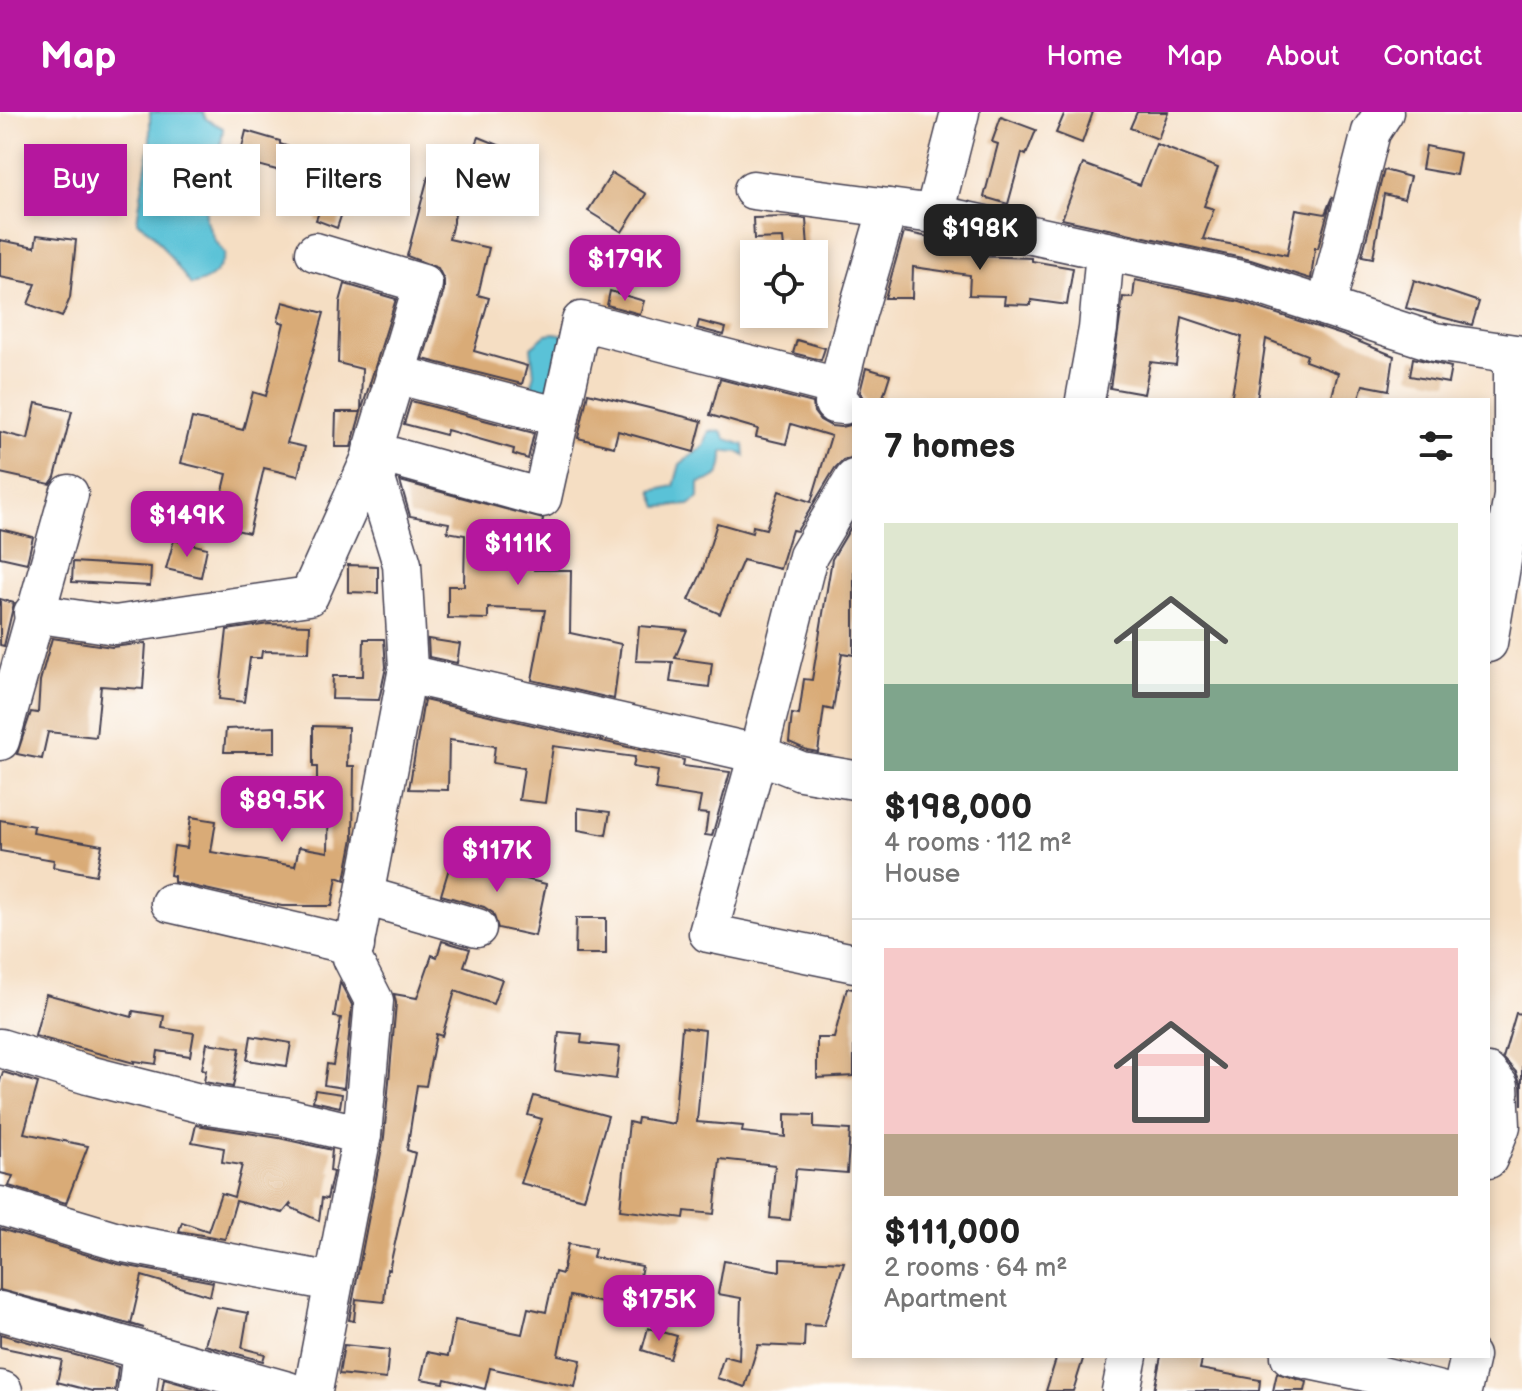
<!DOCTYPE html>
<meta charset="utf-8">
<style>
:root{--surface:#fff;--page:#f6f6f6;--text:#222;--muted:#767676;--line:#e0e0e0;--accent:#b5179e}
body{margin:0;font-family:"Balsamiq Sans",sans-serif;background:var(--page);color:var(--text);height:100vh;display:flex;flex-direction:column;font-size:30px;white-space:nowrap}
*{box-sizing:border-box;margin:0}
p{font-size:26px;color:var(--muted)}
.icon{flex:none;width:44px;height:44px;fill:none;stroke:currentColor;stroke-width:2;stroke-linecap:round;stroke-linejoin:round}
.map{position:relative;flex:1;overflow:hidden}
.sheet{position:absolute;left:852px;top:286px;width:638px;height:960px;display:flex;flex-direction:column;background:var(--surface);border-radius:0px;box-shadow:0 4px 12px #0003}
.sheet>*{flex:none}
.top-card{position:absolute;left:24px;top:32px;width:708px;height:72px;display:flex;gap:16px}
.fabs{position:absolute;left:740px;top:128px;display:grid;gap:16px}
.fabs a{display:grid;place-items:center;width:88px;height:88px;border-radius:0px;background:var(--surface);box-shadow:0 4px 12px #0003;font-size:40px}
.price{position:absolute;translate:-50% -68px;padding:0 18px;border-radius:16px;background:var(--accent);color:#fff;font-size:26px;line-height:52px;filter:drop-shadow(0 2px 4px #0008)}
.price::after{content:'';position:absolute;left:50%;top:48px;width:24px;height:18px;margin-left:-12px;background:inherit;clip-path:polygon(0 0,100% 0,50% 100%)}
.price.selected{background:#222;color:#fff}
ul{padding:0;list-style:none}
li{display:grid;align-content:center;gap:16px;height:424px;padding:0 32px}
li+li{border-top:2px solid var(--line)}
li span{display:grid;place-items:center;height:248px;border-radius:0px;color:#555}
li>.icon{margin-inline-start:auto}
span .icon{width:144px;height:144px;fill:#fffc;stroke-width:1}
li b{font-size:34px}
h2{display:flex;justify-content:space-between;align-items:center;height:96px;padding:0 32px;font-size:34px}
.chip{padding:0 28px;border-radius:0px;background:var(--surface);box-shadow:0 4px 12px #0003;font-size:28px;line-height:72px}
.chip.selected{background:var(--accent);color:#fff}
header{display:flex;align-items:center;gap:48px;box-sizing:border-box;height:112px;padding:0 40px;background:var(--accent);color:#fff}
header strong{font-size:38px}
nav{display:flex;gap:44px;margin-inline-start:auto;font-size:28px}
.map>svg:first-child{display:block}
.water{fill:#5ac2d7;stroke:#3e7289;stroke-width:2}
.building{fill:#d9ab77}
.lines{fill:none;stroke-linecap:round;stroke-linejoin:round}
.minor-casing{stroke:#423e4f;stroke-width:41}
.minor{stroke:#fff;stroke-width:38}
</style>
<header>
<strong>Map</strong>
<nav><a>Home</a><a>Map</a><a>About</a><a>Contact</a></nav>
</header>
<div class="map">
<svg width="1522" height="1279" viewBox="0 0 1522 1279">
<rect width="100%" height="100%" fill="#fff"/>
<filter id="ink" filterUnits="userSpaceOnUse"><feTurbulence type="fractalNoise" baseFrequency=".0125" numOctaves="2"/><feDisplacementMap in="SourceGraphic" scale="16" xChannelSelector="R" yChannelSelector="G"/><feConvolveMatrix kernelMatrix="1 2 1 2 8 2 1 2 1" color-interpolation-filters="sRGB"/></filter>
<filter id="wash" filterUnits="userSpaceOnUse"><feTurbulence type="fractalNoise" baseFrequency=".006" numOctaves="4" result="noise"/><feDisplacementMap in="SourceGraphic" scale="32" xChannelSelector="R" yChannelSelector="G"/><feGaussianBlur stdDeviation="1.8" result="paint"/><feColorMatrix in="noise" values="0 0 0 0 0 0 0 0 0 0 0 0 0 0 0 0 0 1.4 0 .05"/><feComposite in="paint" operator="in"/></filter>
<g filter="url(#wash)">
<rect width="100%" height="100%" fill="#f5dec3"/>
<g class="water">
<path d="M150,0h53l3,7 17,9 -4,33 -14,36 1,23 9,21 10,13c-6,19 -15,27 -34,31l-38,-51 -16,-13 13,-80z"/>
<polygon points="555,221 565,223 560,284 530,284 534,263 531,235 547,222"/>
<path d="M709,319l13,1 4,7 18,6 1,11 -7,-4 -15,-1c0,21 -2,27 -24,32v15l-10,7 -31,2 -6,-16 22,-5 6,-22 24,-18z"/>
</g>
<g id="blocks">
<g class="building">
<polygon points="1065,0 1093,0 1082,31 1056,21"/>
<polygon points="1137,0 1168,0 1158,27 1130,16"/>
<polygon points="1001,5 1036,18 1026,43 1022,41 1008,92 984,85 998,32 992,30"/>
<polygon points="246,19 280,29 280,32 365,61 374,41 400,52 379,99 347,86 337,116 316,108 326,82 300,72 303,65 239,48"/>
<polygon points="479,25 511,38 495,76 463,63"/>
<polygon points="1156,32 1218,56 1204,94 1214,97 1203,127 1287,143 1296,97 1325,102 1332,85 1318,136 1315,136 1311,167 1251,148 1062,107 1083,52 1140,73"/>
<polygon points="1426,34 1460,41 1456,63 1422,57"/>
<polygon points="1384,58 1410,65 1404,87 1384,82 1373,146 1362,144"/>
<polygon points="612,61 646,82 622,120 588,99"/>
<polygon points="428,65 462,74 449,127 489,136 478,183 489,186 474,239 527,254 522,272 423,247 444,178 444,168 438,156 407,144"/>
<polygon points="788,105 806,107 808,136 784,136 783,126 754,127 753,106"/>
<polygon points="904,120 977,135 975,144 1032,146 1032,149 1073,156 1067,193 1031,188 1031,193 1004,192 1005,184 969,183 970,163 913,155 912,186 885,186"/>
<polygon points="37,123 76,128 70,186 62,205 28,192 36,172 0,165 0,128 35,135"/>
<polygon points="1135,168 1240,190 1345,224 1394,244 1389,278 1363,273 1358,288 1344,288 1332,284 1338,261 1305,249 1307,243 1266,227 1257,288 1231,288 1242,225 1182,205 1176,253 1150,250 1144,282 1110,276 1123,185 1133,186"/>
<polygon points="1414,168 1479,190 1472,213 1406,196"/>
<polygon points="345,172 396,187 361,300 362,257 338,251 340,190"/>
<polygon points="610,179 644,189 640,202 607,193"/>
<polygon points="283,190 324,201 287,331 305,335 298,364 264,356 249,421 215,413 227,362 181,351 192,306 243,318 253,280 266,284 284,211 278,209"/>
<polygon points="699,209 726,216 724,223 697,216"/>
<polygon points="797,228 825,236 821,248 793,241"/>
<polygon points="1413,246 1451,255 1448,271 1410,264"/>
<polygon points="866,256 890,263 882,288 864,288 860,280"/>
<polygon points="720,267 813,291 814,300 820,308 831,314 841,315 854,312 854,335 851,346 843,348 835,356 797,419 792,418 780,457 743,448 720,502 689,488 702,460 717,411 752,421 753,414 766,417 779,379 811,390 831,324 791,312 786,332 756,325 758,317 710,303"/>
<polygon points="588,281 702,309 694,340 618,319 614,335 578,326"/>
<polygon points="411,289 534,321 528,347 513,342 514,337 447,318 446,323 404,312"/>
<polygon points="36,291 72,299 55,365 50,372 0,361 0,320 28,327"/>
<polygon points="336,300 361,300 351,335 335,335"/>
<polygon points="400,369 543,407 534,458 571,458 570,521 621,532 614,587 532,568 545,498 488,496 488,507 448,506 448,474 464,474 465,423 447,420 449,411 410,404"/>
<polygon points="854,410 854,543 842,541 833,598 824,596 818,640 807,638 789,630 792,602 799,603 804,567 812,568 832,447"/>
<polygon points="0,417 33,425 27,451 0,445"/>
<polygon points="174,428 207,436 201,465 166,457"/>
<polygon points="73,450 151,455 150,474 72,470"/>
<polygon points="348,453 378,454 378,481 348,480"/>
<polygon points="0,487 14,491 4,534 0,533"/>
<polygon points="269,512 310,513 309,540 262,539 261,546 250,546 244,590 219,587 227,518"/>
<polygon points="639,514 687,518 675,546 712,551 709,575 670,570 673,550 636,549"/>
<polygon points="52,526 112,535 146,531 143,577 101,574 96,625 48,620 42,647 17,642 31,600 38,601 40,569"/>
<polygon points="364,527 384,527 386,555 379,588 332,587 333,564 363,564"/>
<polygon points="428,527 460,532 457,551 429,545"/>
<polygon points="424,588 684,648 683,654 730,660 712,724 705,723 708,702 698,701 701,685 655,678 658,659 633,655 635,645 553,634 545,691 519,688 524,656 493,651 495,634 449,628 448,678 409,677"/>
<polygon points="313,614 348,615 347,654 354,654 353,726 345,768 337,765 332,794 282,794 174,770 174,764 170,763 174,734 187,736 191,705 216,709 211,740 295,754 299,735 328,740 329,671 317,671 317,655 313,655"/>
<polygon points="275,615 275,640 224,640 226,617"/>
<polygon points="578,696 610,700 606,723 578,718"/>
<polygon points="0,708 34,714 33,721 102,733 96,763 53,755 54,748 0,739"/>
<polygon points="453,743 482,751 481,756 546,772 535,824 498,816 493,801 484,795 441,783"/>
<polygon points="576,806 606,806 606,842 575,842"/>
<polygon points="442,829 470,837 464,854 502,867 493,892 455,879 442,924 436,922 426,974 417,973 407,1038 415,1041 389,1158 387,1157 384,1190 356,1187 354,1209 349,1208 384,1025 396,891 394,882 417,886 432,843 437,845"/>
<polygon points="340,870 352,893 344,976 324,973 327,952 333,953 341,906 334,905"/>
<polygon points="847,876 854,877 854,964 817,966 817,926 834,926"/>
<polygon points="46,882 132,905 133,899 164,904 162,916 194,921 190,944 158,939 156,952 134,949 134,951 35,924"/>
<polygon points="1516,901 1522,902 1522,993 1521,972 1516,960 1503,946"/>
<polygon points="682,915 705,918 697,1010 743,1014 742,1020 785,1025 785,1002 814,1003 814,1016 850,1018 847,1061 796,1057 790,1108 770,1106 775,1053 720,1047 714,1102 685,1099 684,1106 620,1098 629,1010 637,1012 638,1006 674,1012"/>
<polygon points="559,920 582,922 581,931 620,935 616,967 555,959"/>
<polygon points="251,924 291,931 287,954 247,948"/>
<polygon points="207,931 240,936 233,975 204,970 206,958 202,957"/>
<polygon points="3,960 38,971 24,1021 88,1034 66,1091 9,1074 13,1064 0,1061 0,969"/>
<polygon points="315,978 342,982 340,995 313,989"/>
<polygon points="534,984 608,1004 584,1087 520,1071 542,1007 528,1003"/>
<polygon points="196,1013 279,1026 332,1038 330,1059 333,1060 327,1087 322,1086 319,1109 290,1095 291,1091 283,1101 236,1089 225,1127 179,1119 182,1110 208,1119 221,1081 234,1085 242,1053 222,1050 224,1036 192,1030"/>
<polygon points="0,1117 118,1152 213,1170 210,1184 142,1164 131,1212 144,1216 0,1178"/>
<polygon points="568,1132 595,1137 593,1145 642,1154 633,1197 570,1184 558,1243 581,1248 575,1275 490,1256 485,1277 445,1267 444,1271 421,1267 427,1240 448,1244 455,1208 522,1222 528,1196 546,1200 555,1160 562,1162"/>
<polygon points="780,1147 844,1150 824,1214 805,1213 804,1235 758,1233 745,1275 717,1266 724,1244 739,1248 741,1186 718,1182 724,1149 780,1159"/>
<polygon points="216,1195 248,1201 242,1236 265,1242 263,1249 205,1233"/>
<polygon points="648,1216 677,1224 670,1247 642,1238"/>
<polygon points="0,1222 118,1255 115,1279 92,1279 57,1270 62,1248 0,1235"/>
<polygon points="344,1233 389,1238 386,1267 339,1262"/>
<polygon points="1057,1244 1084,1244 1073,1279 1046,1279"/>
<polygon points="1161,1244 1203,1244 1200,1257 1260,1268 1259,1279 1154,1279"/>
<polygon points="1277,1261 1307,1270 1305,1279 1273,1279"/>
<polygon points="164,1267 206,1279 162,1279"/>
</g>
</g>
</g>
<g filter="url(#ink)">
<use href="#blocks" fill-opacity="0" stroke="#423e4f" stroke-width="2"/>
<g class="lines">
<g class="minor-casing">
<g id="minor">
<polyline points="753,78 934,102 1246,169 1435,230 1522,243"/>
<polyline points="934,102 960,0"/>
<polyline points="315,140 423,172 370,348"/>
<polyline points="1326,195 1371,20 1384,0"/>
<polyline points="395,262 560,305 581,209 838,275"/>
<polyline points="1085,288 1098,217 1105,139"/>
<polyline points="843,293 834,292 854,212 888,96"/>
<polyline points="372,339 542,386 560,305"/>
<polyline points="854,367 808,444 758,642 708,821 854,851"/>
<polyline points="33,501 115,513 309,484 370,348 402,452 408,556 352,846 374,889 362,1023"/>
<polyline points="1488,531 1513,384 1513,242"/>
<polyline points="407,562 758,642 801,659 854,668"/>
<polyline points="0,629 69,382"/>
<polyline points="365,784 477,816"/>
<polyline points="170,791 355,834"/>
<polyline points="0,936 88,963 207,993 283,1004 362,1023 313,1279"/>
<polyline points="1488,961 1499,974 1501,1014 1488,1047"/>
<polyline points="0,1094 124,1131 333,1170"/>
<polyline points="0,1199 288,1279"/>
<polyline points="1290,1244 1366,1260 1440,1279"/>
<polyline points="0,1278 3,1279"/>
<polyline points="137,1279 142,1239"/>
<polyline points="1121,1279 1128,1244"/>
<polyline points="1462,1279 1470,1244"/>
</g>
</g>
<use href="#minor" class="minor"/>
</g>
</g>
</svg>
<div class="fabs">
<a><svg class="icon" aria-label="locate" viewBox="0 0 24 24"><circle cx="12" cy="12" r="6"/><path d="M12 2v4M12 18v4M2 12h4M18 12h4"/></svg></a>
</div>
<b class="price selected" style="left:980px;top:160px">$198K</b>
<b class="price" style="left:625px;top:191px">$179K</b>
<b class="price" style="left:187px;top:447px">$149K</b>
<b class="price" style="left:518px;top:475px">$111K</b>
<b class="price" style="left:282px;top:732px">$89.5K</b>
<b class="price" style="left:497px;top:782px">$117K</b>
<b class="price" style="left:659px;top:1231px">$175K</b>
<div class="top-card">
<a class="chip selected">Buy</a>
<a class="chip">Rent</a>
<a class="chip">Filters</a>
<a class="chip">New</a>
</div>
<section class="sheet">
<h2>7 homes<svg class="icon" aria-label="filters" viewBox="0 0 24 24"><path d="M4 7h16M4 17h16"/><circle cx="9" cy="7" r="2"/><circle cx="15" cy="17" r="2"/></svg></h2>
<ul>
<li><span style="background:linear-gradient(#dfe7d0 65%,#7fa58c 0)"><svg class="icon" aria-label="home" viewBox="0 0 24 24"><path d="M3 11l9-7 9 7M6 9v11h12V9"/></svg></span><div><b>$198,000</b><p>4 rooms · 112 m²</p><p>House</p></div></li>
<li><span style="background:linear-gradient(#f6c9c9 75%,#b9a48a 0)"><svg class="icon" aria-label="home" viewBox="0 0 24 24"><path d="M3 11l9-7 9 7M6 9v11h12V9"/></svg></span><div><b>$111,000</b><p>2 rooms · 64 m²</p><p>Apartment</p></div></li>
</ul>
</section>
</div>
